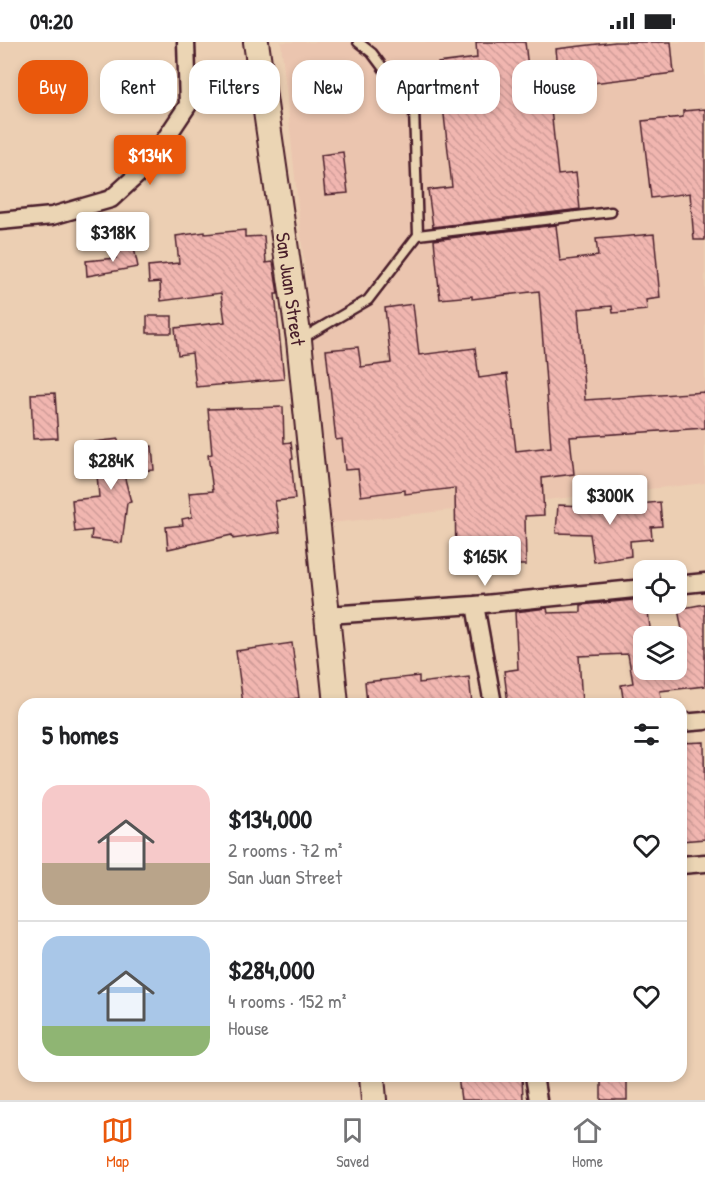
<!DOCTYPE html>
<meta charset="utf-8">
<style>
:root{--surface:#fff;--page:#f6f6f6;--text:#202124;--muted:#757577;--line:#e0e0e0;--accent:#ea580c}
body{margin:0;font-family:"Patrick Hand",sans-serif;background:var(--page);color:var(--text);height:100vh;display:flex;flex-direction:column;font-size:22px;white-space:nowrap}
*{box-sizing:border-box;margin:0}
p{font-size:20px;color:var(--muted)}
.icon{flex:none;width:33px;height:33px;fill:none;stroke:currentColor;stroke-width:2;stroke-linecap:round;stroke-linejoin:round}
.map{position:relative;flex:1;overflow:hidden}
.details{position:absolute;left:18px;top:656px;width:669px;height:384px;display:flex;flex-direction:column;background:var(--surface);border-radius:18px;box-shadow:0 3px 9px #0003}
.details>*{flex:none}
.guide{position:absolute;left:18px;top:18px;width:669px;height:54px;display:flex;gap:12px}
.buttons{position:absolute;left:633px;top:518px;display:grid;gap:12px}
.buttons a{display:grid;place-items:center;width:54px;height:54px;border-radius:12px;background:var(--surface);box-shadow:0 3px 9px #0003;font-size:30px}
.price{position:absolute;translate:-50% -51px;padding:0 14px;border-radius:6px;background:#fff;color:#222;font-size:20px;line-height:39px;filter:drop-shadow(0 2px 3px #0008)}
.price::after{content:'';position:absolute;left:50%;top:36px;width:18px;height:14px;margin-left:-9px;background:inherit;clip-path:polygon(0 0,100% 0,50% 100%)}
.price.on{background:var(--accent);color:#fff}
ul{padding:0;list-style:none}
li{display:flex;align-items:center;gap:18px;height:150px;padding:0 24px}
li+li{border-top:2px solid var(--line)}
li span{display:grid;place-items:center;flex:none;width:168px;height:120px;border-radius:18px;color:#555}
li>.icon{margin-inline-start:auto}
span .icon{width:72px;height:72px;fill:#fffc;stroke-width:1}
li b{font-size:26px}
h2{display:flex;justify-content:space-between;align-items:center;height:72px;padding:0 24px;font-size:26px}
.tag{padding:0 21px;border-radius:18px;background:var(--surface);box-shadow:0 3px 9px #0003;font-size:21px;line-height:54px}
.tag.on{background:var(--accent);color:#fff}
.status{display:flex;justify-content:space-between;align-items:center;height:42px;padding:0 30px;background:var(--surface);direction:ltr}
.status svg{height:16px;fill:currentColor}
.tabs{display:flex;justify-content:space-around;align-items:center;height:84px;border-top:2px solid var(--line);background:var(--surface);font-size:16px;color:var(--muted)}
.tabs a{display:grid;justify-items:center;gap:3px}
.tabs .on{color:var(--accent)}
.map>svg:first-child{display:block}
.built{fill:#ebc5af}
.building{fill:url(#building-back-hatch);stroke:#4a1f2b;stroke-width:1.5}
.lines{fill:none;stroke-linecap:round;stroke-linejoin:round}
.service-casing{stroke:#4a1f2b;stroke-width:13}
.minor-casing{stroke:#4a1f2b;stroke-width:21}
.secondary-casing{stroke:#4a1f2b;stroke-width:28}
.service{stroke:#ebd5b4;stroke-width:8}
.minor{stroke:#ebd5b4;stroke-width:16}
.secondary{stroke:#ebd5b4;stroke-width:24}
.labels{text-anchor:middle;dominant-baseline:central;stroke-width:5;stroke-linejoin:round;paint-order:stroke}
.street-label{font-size:20px;fill:#4a1f2b;stroke:#ebd5b4}
</style>
<div class="status"><b>09:20</b><svg viewBox="0 0 49 12"><path d="M0 12V9h3v3zM5 12V6h3v6zM10 12V3h3v9zM15 12V0h3v12zM26 1h20v11H26zM47 4h2v5h-2z"/></svg></div>
<div class="map">
<svg width="705" height="1058" viewBox="0 0 705 1058">
<defs>
<pattern id="building-back-hatch" width="6" height="6" patternUnits="userSpaceOnUse" patternTransform="scale(1.5)"><rect width="6" height="6" fill="#f1b6b0"/><path d="M-1 5l2 2M0 0l6 6M5-1l2 2" fill="none" stroke="#d09c98"/></pattern>
</defs>
<rect width="100%" height="100%" fill="#eccfb3"/>
<filter id="ink" filterUnits="userSpaceOnUse"><feTurbulence type="fractalNoise" baseFrequency=".0167" numOctaves="2"/><feDisplacementMap in="SourceGraphic" scale="12" xChannelSelector="R" yChannelSelector="G"/><feConvolveMatrix kernelMatrix="1 2 1 2 8 2 1 2 1" color-interpolation-filters="sRGB"/></filter>
<g filter="url(#ink)">
<polygon class="built" points="281,0 705,0 705,441 331,481"/>
<g class="building">
<polygon points="476,0 525,0 532,60 550,58 558,133 576,131 580,167 433,185 428,148 452,145 442,55 421,57 419,38 440,35 438,21 477,16"/>
<polygon points="615,0 671,0 674,31 560,45 556,7"/>
<polygon points="705,67 705,198 694,198 690,151 651,156 642,79 683,75 683,69"/>
<polygon points="343,110 348,151 325,153 321,113"/>
<polygon points="556,183 560,219 598,214 596,197 654,192 660,256 646,258 647,268 613,271 612,264 578,267 585,358 705,350 705,386 570,395 574,432 542,436 544,473 525,474 526,523 496,523 496,522 487,522 486,520 456,521 455,446 405,452 405,448 361,454 358,427 345,428 342,397 336,398 326,308 358,305 361,325 391,321 385,266 413,262 419,313 475,306 479,336 507,332 516,409 551,405 539,249 472,257 472,254 440,257 434,198"/>
<polygon points="245,188 245,195 264,194 266,221 273,220 278,252 275,252 284,337 196,345 192,311 178,313 175,286 225,280 221,251 161,259 160,240 149,241 148,224 179,221 176,194 205,190 205,192"/>
<polygon points="134,206 138,225 87,234 86,219 116,216 115,209"/>
<rect x="147" y="274" width="25" height="17"/>
<polygon points="55,351 58,396 33,397 31,352"/>
<polygon points="283,365 284,401 291,400 293,417 291,417 295,457 275,459 280,490 233,497 232,493 168,507 166,485 183,483 182,477 192,475 189,451 213,449 208,413 212,412 208,367"/>
<polygon points="118,397 119,407 152,404 154,428 123,429 131,460 127,461 122,501 91,497 92,488 75,490 72,458 99,455 94,400"/>
<polygon points="660,460 662,484 651,485 652,497 630,499 631,514 594,520 590,492 556,491 558,463 592,464 606,462 606,465"/>
<polygon points="644,557 644,561 647,561 651,594 644,594 644,627 676,627 676,603 685,603 678,567 705,562 705,644 660,649 662,662 624,662 621,643 633,641 628,612 579,614 582,662 508,662 504,629 518,627 515,570 547,566 548,571 581,570 581,563"/>
<polygon points="292,601 299,656 259,662 243,662 236,609"/>
<polygon points="419,634 419,641 469,635 472,662 367,662 365,640"/>
<polygon points="704,700 705,797 681,799 681,701"/>
<polygon points="458,1034 522,1034 523,1058 461,1058"/>
<rect x="601" y="1034" width="26" height="24"/>
</g>
<g class="lines">
<g class="service-casing">
<g id="service">
<polyline points="418,193 611,170"/>
<polyline points="303,296 368,258 418,193 414,67 372,11 358,0"/>
</g>
</g>
<g class="minor-casing">
<g id="minor">
<polyline points="0,179 52,174 111,157 148,123 188,63 186,0"/>
<polyline points="676,543 705,540"/>
<polyline points="475,563 493,662"/>
<polyline points="328,573 475,563 644,546"/>
<polyline points="681,681 705,679"/>
<polyline points="681,823 705,821"/>
<polyline points="534,1034 538,1058"/>
</g>
</g>
<g class="secondary-casing">
<g id="secondary">
<polyline points="256,0 299,298 336,662"/>
<polyline points="372,1034 374,1058"/>
</g>
</g>
<use href="#service" class="service"/>
<use href="#minor" class="minor"/>
<use href="#secondary" class="secondary"/>
</g>
</g>
<g class="labels">
<g class="street-label">
<text transform="translate(291 247) rotate(82)">San Juan Street</text>
</g>
</g>
</svg>
<div class="buttons">
<a><svg class="icon" aria-label="locate" viewBox="0 0 24 24"><circle cx="12" cy="12" r="6"/><path d="M12 2v4M12 18v4M2 12h4M18 12h4"/></svg></a>
<a><svg class="icon" aria-label="layers" viewBox="0 0 24 24"><path d="M12 4l9 5-9 5-9-5zM3 14l9 5 9-5"/></svg></a>
</div>
<b class="price on" style="left:150px;top:144px">$134K</b>
<b class="price" style="left:113px;top:221px">$318K</b>
<b class="price" style="left:111px;top:449px">$284K</b>
<b class="price" style="left:610px;top:484px">$300K</b>
<b class="price" style="left:485px;top:545px">$165K</b>
<div class="guide">
<a class="tag on">Buy</a>
<a class="tag">Rent</a>
<a class="tag">Filters</a>
<a class="tag">New</a>
<a class="tag">Apartment</a>
<a class="tag">House</a>
</div>
<section class="details">
<h2>5 homes<svg class="icon" aria-label="filters" viewBox="0 0 24 24"><path d="M4 7h16M4 17h16"/><circle cx="9" cy="7" r="2"/><circle cx="15" cy="17" r="2"/></svg></h2>
<ul>
<li><span style="background:linear-gradient(#f6c9c9 65%,#b9a48a 0)"><svg class="icon" aria-label="home" viewBox="0 0 24 24"><path d="M3 11l9-7 9 7M6 9v11h12V9"/></svg></span><div><b>$134,000</b><p>2 rooms · 72 m²</p><p>San Juan Street</p></div><svg class="icon" aria-label="heart" viewBox="0 0 24 24"><path d="M12 20l-8-8c-3-5 5-10 8-4 3-6 11-1 8 4z"/></svg></li>
<li><span style="background:linear-gradient(#a9c7e8 75%,#8fb573 0)"><svg class="icon" aria-label="home" viewBox="0 0 24 24"><path d="M3 11l9-7 9 7M6 9v11h12V9"/></svg></span><div><b>$284,000</b><p>4 rooms · 152 m²</p><p>House</p></div><svg class="icon" aria-label="heart" viewBox="0 0 24 24"><path d="M12 20l-8-8c-3-5 5-10 8-4 3-6 11-1 8 4z"/></svg></li>
</ul>
</section>
</div>
<nav class="tabs">
<a class="on"><svg class="icon" aria-label="map" viewBox="0 0 24 24"><path d="M3 6l6-2 6 2 6-2v14l-6 2-6-2-6 2zM9 4v14M15 6v14"/></svg>Map</a>
<a><svg class="icon" aria-label="saved" viewBox="0 0 24 24"><path d="M7 4h10v16l-5-4-5 4z"/></svg>Saved</a>
<a><svg class="icon" aria-label="home" viewBox="0 0 24 24"><path d="M3 11l9-7 9 7M6 9v11h12V9"/></svg>Home</a>
</nav>
